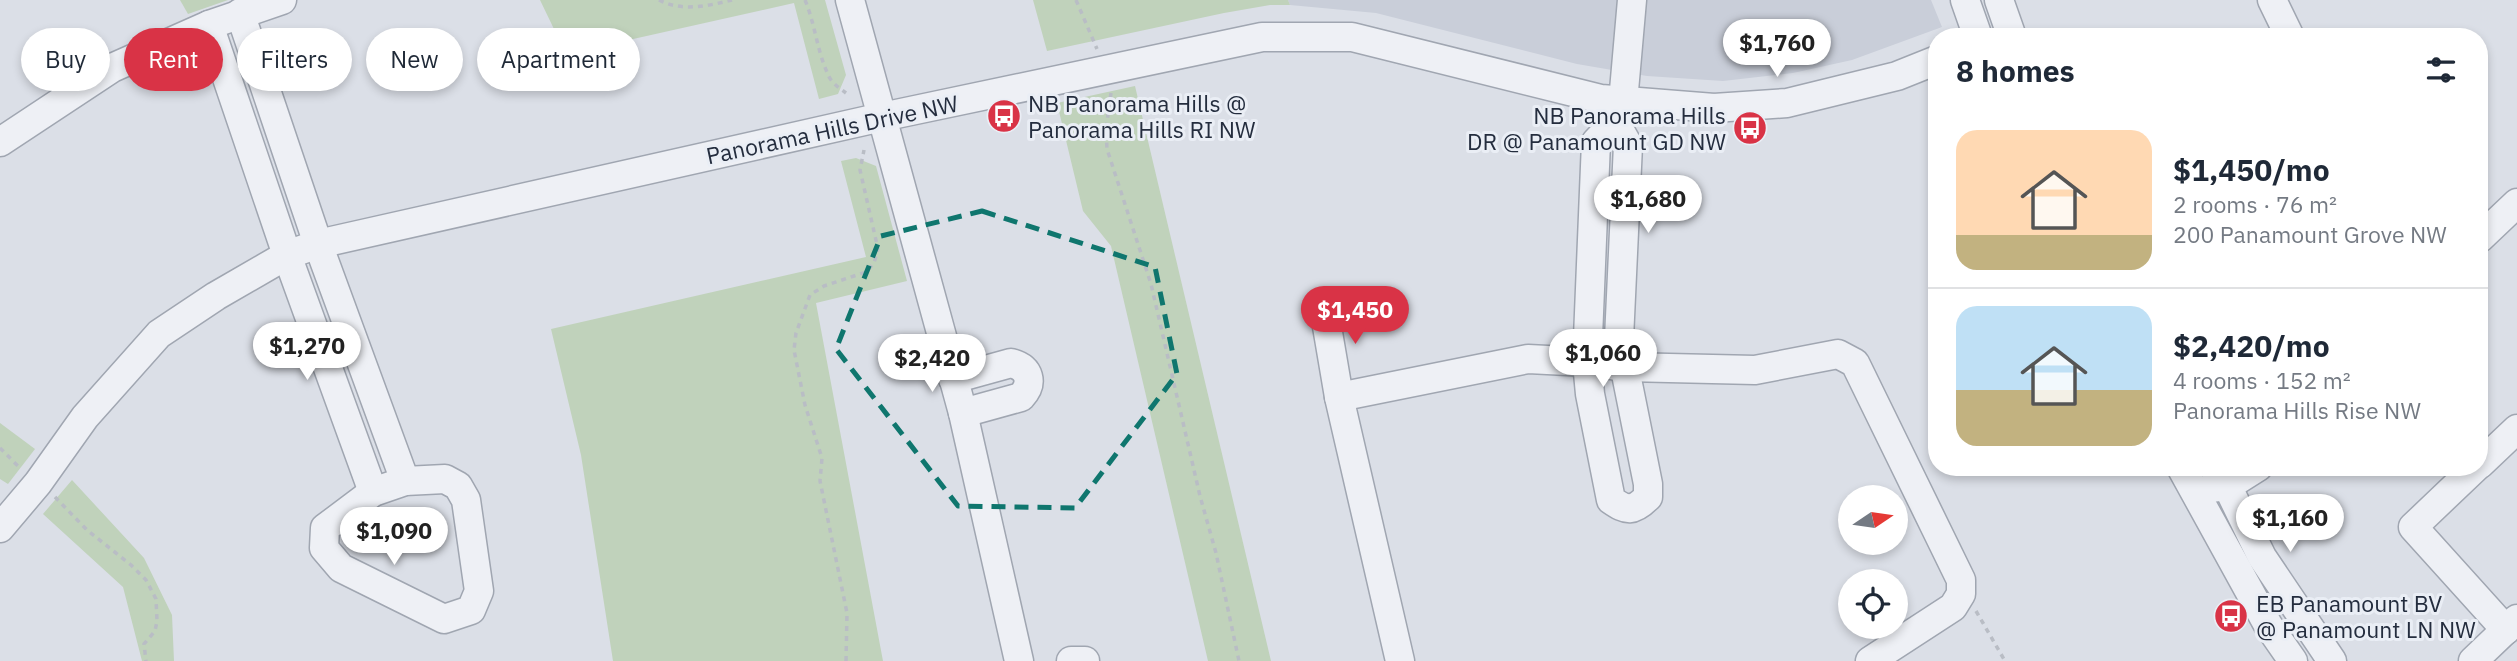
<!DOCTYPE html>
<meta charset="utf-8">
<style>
:root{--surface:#fff;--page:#f6f6f7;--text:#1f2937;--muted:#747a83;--line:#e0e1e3;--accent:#d93346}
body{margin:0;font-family:"IBM Plex Sans",sans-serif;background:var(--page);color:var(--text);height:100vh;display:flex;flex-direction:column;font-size:26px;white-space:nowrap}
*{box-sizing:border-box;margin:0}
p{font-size:23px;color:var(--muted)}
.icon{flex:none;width:38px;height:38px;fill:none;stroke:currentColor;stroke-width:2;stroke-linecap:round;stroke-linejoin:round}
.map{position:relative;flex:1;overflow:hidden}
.details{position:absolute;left:1928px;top:28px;width:560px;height:448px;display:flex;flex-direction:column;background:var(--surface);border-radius:28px;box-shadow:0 4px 10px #0003}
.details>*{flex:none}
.guide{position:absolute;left:21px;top:28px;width:665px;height:63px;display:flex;gap:14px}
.needle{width:46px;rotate:77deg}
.buttons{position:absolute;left:1838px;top:485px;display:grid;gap:14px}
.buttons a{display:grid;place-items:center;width:70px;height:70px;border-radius:50%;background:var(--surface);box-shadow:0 4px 10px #0003;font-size:35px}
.price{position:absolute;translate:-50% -60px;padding:0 16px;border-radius:24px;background:#fff;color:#222;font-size:23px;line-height:46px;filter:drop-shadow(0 2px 4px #0008)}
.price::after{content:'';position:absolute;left:50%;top:42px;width:21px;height:16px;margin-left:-10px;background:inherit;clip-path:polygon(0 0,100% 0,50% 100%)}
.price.current{background:var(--accent);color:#fff}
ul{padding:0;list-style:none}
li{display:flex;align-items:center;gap:21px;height:175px;padding:0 28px}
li+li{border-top:2px solid var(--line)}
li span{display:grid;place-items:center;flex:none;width:196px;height:140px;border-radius:21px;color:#555}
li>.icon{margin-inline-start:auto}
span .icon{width:84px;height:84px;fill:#fffc;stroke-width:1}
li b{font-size:30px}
h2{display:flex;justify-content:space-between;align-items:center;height:84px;padding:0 28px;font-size:30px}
.tag{padding:0 24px;border-radius:32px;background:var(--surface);box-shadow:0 4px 10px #0003;font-size:24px;line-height:63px}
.tag.current{background:var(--accent);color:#fff}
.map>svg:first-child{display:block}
.built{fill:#c9ced9}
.green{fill:#c0d2bb}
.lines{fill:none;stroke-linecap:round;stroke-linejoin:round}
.minor-casing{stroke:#a0a6b1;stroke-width:31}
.path{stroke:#b9bdc5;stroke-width:3.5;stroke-dasharray:5 5;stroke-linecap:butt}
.minor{stroke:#eef0f5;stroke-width:28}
.marked{fill:none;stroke:#0f766e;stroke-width:5;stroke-dasharray:14 9;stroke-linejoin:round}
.labels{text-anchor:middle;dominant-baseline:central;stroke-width:6;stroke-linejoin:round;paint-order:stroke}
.poi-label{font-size:23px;fill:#242d3e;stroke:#eaeef5;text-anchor:start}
.street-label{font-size:23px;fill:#242d3e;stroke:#eaeef5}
</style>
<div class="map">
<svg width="2517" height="661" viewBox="0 0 2517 661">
<rect width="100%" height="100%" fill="#dbdfe7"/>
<polygon class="built" points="1288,0 1931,0 1942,27 1852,60 1793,73 1723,81 1647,76 1577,64 1376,13 1290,5"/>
<g class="green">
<polygon points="180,0 228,0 188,14"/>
<polygon points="540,0 825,0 846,75 838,94 819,99 794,3 566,54"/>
<polygon points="1033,0 1288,0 1290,5 1270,5 1224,13 1047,51"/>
<polygon points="1135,86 1271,661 1208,661 1111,246 1083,211 1057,103"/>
<polygon points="856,158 876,166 907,281 816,303 883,661 613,661 581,455 551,329 866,257 841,161"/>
<polygon points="0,423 35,449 8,484 0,479"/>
<polygon points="72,480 144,558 172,615 174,661 142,661 123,587 43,514"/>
</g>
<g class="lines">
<g class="minor-casing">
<g id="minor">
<polyline points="850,0 963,413 1019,661"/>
<polyline points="1965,0 1978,37"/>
<polyline points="1999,0 2012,37"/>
<polyline points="2272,0 2290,37"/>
<polyline points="240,13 318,244 405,481"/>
<polyline points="209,25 287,255 373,492"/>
<polyline points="1623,102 1632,0"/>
<path d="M1615,122l-19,20 -9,220 3,32 21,106c16,11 22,12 37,-3v-13l-29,-145 9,-194 -13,-23 3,-21"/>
<polyline points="0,142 112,68 209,25 282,0"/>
<polyline points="2480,238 2517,203"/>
<polyline points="1323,303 1339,397"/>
<path d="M953,379l58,-16c19,5 23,20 10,34l-58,16"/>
<polyline points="2480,464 2517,429"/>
<polyline points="2181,467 2268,625 2293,661"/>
<polyline points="2218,467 2262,557 2332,661"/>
<polyline points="2476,467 2413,527 2506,630"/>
<polygon points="445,479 458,486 466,500 479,591 471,610 444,619 341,568 324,548 325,528 373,492 405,481"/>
<polyline points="2210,488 2228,486 2258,467"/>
<polyline points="0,528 38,483 85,417 159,334 216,296 287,255 318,244 882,117 1262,37 1352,37 1601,99 1714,108 1787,103 1897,76 1937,60"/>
<polyline points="1071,661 1085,661"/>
<polyline points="1400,661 1339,397 1528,359 1587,362 1626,367 1755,370 1838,354 1855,363 1961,580 1961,594 1953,607 1870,661"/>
<polyline points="2473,661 2517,619"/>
</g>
</g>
<g class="path">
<path d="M659,0c23,12 49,6 73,0"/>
<path d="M805,0c10,24 12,50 22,72 3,10 11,15 19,21"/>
<polyline points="1076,0 1097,49"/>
<polyline points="1111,93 1106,129 1107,149 1151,284 1200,496 1216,553 1239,661"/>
<polyline points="0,448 21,469"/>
<polyline points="55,497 87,530 131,565 146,580 156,599 157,621 155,631 144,644 146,661"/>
<polyline points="1976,611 2005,661"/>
<polyline points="846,661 847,613 820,481 822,458 805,405 794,350 796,333 810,295 824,286 866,272 874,263 878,249 860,170 864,150"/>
</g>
<use href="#minor" class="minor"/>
</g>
<path class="marked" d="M982,211l173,56 22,107 -102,134 -117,-2 -122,-157 45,-113z"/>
<defs>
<g id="bus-disc" transform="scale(1.75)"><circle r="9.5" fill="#d93346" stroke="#eaeef5"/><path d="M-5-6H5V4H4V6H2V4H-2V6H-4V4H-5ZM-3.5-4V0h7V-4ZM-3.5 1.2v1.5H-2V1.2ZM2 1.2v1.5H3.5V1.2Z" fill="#fff"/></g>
</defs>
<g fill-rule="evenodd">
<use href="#bus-disc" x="1004" y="116"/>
<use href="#bus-disc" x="1750" y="128"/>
<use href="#bus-disc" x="2231" y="616"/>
</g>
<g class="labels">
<g class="poi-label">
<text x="1028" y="103">NB Panorama Hills @<tspan x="1028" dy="26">Panorama Hills RI NW</tspan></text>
<text x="1726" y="115" text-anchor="end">NB Panorama Hills<tspan x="1726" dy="26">DR @ Panamount GD NW</tspan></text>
<text x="2256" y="603">EB Panamount BV<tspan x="2256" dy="26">@ Panamount LN NW</tspan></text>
</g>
<g class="street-label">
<text transform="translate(832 129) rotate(-12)">Panorama Hills Drive NW</text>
</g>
</g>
</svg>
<div class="buttons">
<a><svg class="needle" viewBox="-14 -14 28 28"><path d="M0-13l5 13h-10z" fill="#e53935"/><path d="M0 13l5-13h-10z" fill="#747a83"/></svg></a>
<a><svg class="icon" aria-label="locate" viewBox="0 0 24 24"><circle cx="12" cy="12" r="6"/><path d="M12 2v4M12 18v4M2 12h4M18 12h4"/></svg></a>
</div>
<b class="price" style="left:1777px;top:79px">$1,760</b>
<b class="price" style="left:1648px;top:235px">$1,680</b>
<b class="price current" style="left:1355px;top:346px">$1,450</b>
<b class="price" style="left:307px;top:382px">$1,270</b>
<b class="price" style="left:1603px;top:389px">$1,060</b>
<b class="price" style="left:932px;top:394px">$2,420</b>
<b class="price" style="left:2290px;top:554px">$1,160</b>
<b class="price" style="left:394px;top:567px">$1,090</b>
<div class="guide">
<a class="tag">Buy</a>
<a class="tag current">Rent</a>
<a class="tag">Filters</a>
<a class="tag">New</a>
<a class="tag">Apartment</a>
</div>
<section class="details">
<h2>8 homes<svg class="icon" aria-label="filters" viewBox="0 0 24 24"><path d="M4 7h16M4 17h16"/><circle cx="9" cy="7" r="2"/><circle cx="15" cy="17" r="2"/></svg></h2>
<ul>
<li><span style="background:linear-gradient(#ffd9b3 75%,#c2b280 0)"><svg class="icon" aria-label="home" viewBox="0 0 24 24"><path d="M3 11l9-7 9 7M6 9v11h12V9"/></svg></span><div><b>$1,450/mo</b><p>2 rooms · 76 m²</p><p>200 Panamount Grove NW</p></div></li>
<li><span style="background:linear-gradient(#bfe0f5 60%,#c2b280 0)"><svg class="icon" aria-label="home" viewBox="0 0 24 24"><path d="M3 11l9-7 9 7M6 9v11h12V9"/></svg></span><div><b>$2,420/mo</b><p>4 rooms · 152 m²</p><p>Panorama Hills Rise NW</p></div></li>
</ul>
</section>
</div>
